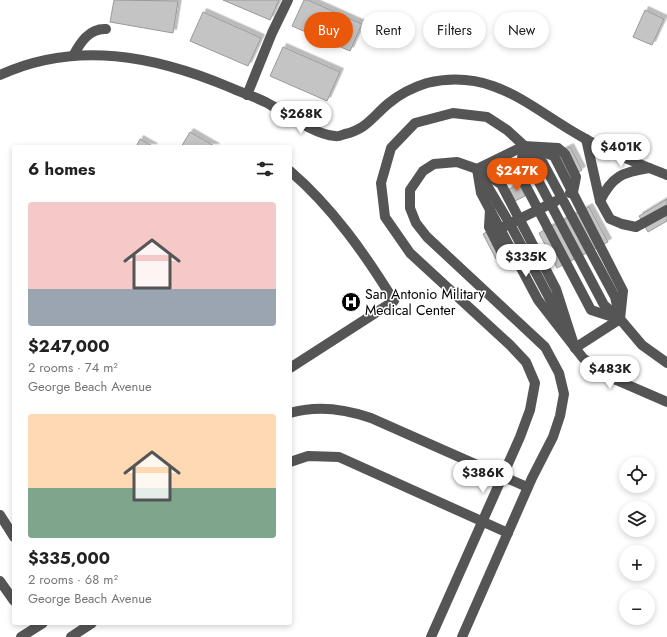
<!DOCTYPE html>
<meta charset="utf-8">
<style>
:root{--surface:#fff;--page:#f6f6f6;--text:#222;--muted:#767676;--accent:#ea580c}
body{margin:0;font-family:Jost,sans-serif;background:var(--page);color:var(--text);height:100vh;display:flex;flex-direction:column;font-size:15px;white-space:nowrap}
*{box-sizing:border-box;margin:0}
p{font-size:13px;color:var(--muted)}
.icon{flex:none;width:22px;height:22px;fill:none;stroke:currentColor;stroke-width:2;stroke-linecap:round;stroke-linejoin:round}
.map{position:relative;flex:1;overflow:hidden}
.side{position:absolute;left:12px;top:145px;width:280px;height:480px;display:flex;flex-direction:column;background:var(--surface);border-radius:4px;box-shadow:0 2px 6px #0003}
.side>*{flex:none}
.guide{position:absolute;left:304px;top:12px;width:303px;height:36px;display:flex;gap:8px}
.fabs{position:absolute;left:619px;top:457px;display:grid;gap:8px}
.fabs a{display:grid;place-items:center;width:36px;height:36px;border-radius:50%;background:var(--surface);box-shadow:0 2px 6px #0003;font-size:20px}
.price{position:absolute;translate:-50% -34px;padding:0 9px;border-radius:14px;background:#fff;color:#222;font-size:13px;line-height:26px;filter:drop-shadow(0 1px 2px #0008)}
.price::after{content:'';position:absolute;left:50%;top:24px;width:12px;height:9px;margin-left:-6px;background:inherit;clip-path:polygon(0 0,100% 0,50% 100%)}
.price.on{background:var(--accent);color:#fff}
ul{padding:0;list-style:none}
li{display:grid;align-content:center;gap:8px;height:212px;padding:0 16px}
li span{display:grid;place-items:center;height:124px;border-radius:4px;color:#555}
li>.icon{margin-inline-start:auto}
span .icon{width:72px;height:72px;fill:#fffc;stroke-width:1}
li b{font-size:17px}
h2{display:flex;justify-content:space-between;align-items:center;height:48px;padding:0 16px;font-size:17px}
.tag{padding:0 14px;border-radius:18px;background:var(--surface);box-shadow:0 2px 6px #0003;font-size:14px;line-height:36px}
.tag.on{background:var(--accent);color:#fff}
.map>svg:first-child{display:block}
.building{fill:#c4c4c4;stroke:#999;filter:url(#shadow)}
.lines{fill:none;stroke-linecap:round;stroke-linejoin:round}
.minor{stroke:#555;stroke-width:10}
.labels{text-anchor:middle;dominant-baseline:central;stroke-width:3;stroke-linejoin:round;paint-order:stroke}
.poi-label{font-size:14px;fill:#000;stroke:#fff;text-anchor:start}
</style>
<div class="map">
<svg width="667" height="637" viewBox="0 0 667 637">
<defs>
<filter id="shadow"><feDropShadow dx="3.5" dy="-3.5" stdDeviation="0" flood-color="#0004"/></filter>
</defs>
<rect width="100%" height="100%" fill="#fff"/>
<g class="building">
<polygon points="114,0 178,1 173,33 110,22"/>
<polygon points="223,0 279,0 270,20"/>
<polygon points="304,0 308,0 362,24 350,51 292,26"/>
<polygon points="645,10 664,19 652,45 633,37"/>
<polygon points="203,12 261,38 248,66 190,41"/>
<polygon points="283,47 340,72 327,101 270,76"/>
<polygon points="190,132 216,147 181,147"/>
<polygon points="140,139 154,147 136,147"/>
<polygon points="570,147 582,170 571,176 558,153"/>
<polygon points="519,184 525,196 515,201 509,189"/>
<polygon points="667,199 667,221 648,232 639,216"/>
<polygon points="589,207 608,242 557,268 539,233"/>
<polygon points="495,227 509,252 496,259 483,234"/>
</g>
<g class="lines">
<g class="minor">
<path d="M73,56c7,-13 16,-28 33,-27"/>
<path d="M0,75c76,-35 155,-19 229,12 13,6 28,10 40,17 19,10 44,30 66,32 3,1 7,-1 10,-2 22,-5 28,-18 44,-31 11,-9 25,-16 38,-20 67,-16 104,26 157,55 26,15 55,26 83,37"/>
<polyline points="247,95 272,33 288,0"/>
<polyline points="586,139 600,201 610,219 622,224 636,227 667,210"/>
<polyline points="524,146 532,169 604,305 620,319 642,345 667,363"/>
<polyline points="530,148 554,156 623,291 620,319 575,348"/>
<polyline points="523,150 520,175 591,310 616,318"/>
<polyline points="477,169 481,193 538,300 583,358 607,376 667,402"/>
<polyline points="477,169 524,146 558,148 565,154 576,177 573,192 570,193"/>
<path d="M290,171c42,36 75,83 104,130l-104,67"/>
<polyline points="479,172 510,224 562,322"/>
<path d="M600,201c12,-25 23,-29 49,-33"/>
<polyline points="490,209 489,227 505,259 520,265"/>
<polyline points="501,228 556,201"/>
<path d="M290,413c27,-8 55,-4 81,5l156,69"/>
<polyline points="290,462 308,456 339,457 508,533"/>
<polyline points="0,515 14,537"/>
<polyline points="0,581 14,601"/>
<polyline points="21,637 43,623"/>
<polyline points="71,637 92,623"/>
<polyline points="431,637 520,437 530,410 535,383 526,362 510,345 410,253 385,217 381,183 391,148 415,123 453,113 487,117 507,130 543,163 615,297 620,319"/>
<polyline points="462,637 532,478 553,437 560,416 564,394 559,373 545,347 427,237 416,223 410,208 410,190 423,171 434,164 457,162 477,169 501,184 556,289 575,348"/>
</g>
</g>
<defs>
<g id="hospital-disc" transform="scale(1)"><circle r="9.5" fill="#000" stroke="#fff"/><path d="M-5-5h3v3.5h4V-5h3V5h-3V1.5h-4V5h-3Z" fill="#fff"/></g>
</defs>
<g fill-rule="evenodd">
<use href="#hospital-disc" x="351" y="302"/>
</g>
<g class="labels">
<g class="poi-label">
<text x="365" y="294">San Antonio Military<tspan x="365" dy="16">Medical Center</tspan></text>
</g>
</g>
</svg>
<div class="fabs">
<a><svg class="icon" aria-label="locate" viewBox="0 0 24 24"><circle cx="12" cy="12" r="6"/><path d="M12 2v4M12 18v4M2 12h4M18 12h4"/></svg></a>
<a><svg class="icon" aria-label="layers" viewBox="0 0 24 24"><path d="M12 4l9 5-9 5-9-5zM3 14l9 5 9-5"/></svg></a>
<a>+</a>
<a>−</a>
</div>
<b class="price" style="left:301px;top:135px">$268K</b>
<b class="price" style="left:621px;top:168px">$401K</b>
<b class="price on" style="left:517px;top:192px">$247K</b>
<b class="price" style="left:526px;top:278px">$335K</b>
<b class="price" style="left:610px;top:390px">$483K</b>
<b class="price" style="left:483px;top:494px">$386K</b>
<div class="guide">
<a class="tag on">Buy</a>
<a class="tag">Rent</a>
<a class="tag">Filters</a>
<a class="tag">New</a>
</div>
<section class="side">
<h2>6 homes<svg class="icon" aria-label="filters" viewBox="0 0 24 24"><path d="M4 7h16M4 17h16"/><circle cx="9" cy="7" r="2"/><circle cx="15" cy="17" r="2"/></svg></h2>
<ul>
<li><span style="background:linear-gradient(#f6c9c9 70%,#9aa5b1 0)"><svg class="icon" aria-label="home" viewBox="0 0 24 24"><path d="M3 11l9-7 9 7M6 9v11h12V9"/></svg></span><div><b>$247,000</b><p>2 rooms · 74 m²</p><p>George Beach Avenue</p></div></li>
<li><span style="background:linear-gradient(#ffd9b3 60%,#7fa58c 0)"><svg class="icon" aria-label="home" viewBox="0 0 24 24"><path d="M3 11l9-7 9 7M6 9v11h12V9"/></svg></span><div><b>$335,000</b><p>2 rooms · 68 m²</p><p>George Beach Avenue</p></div></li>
</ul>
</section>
</div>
